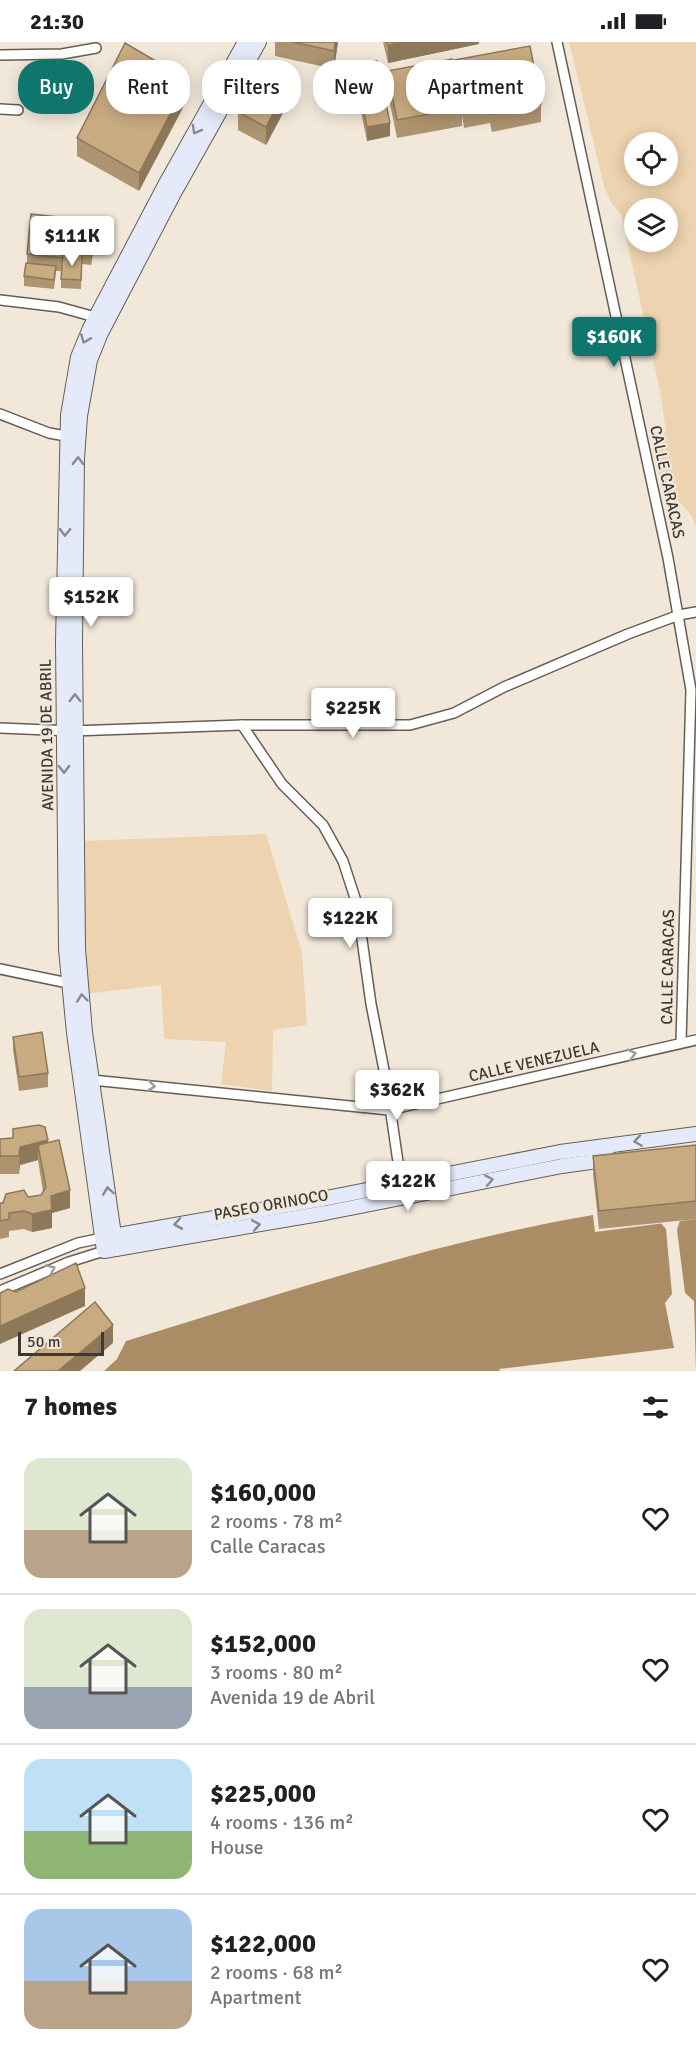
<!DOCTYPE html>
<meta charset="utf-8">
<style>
:root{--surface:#fff;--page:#f6f6f6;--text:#202124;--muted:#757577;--line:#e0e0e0;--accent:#0f766e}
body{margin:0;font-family:Signika,sans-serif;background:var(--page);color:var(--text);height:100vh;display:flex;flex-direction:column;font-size:22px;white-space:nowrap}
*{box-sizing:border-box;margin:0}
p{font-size:20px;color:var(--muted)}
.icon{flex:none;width:33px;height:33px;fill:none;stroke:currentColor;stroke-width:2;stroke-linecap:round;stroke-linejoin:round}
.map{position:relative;height:1329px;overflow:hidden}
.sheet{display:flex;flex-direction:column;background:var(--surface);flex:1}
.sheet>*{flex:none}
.guide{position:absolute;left:18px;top:18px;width:660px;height:54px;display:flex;gap:12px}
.fabs{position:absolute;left:624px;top:90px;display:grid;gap:12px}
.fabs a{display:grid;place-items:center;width:54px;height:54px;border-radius:50%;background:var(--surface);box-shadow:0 3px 15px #0003;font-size:30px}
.scale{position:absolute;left:18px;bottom:15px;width:86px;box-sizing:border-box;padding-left:6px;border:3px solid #3d3934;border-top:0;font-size:16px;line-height:21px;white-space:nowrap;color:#3d3934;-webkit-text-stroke:4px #f2e8da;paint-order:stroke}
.price{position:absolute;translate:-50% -51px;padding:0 14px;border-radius:6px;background:#fff;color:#222;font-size:20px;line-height:39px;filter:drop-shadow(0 2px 3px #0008)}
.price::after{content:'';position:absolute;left:50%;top:36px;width:18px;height:14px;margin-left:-9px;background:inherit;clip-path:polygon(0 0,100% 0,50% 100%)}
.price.current{background:var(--accent);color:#fff}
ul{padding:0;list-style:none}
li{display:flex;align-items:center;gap:18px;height:150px;padding:0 24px}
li+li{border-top:2px solid var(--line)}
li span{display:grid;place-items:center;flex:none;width:168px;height:120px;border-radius:18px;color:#555}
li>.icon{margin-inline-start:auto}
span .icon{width:72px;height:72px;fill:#fffc;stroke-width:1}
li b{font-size:26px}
h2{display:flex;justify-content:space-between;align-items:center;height:72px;padding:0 24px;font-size:26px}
.pill{padding:0 21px;border-radius:24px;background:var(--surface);box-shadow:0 3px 15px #0003;font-size:21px;line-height:54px}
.pill.current{background:var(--accent);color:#fff}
.status{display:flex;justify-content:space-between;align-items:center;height:42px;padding:0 30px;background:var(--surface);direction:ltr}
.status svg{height:16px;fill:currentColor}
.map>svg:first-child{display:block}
.green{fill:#edd3af;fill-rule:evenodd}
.water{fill:#ab8d65}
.pier{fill:#f2e8da}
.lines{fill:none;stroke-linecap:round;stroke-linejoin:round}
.street-casing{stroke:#665e52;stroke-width:12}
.secondary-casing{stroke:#665e52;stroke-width:16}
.street{stroke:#fff;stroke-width:9}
.secondary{stroke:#e5eafa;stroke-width:14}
.wall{fill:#ad936f}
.shaded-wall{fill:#8d785a}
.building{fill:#c9ab81;stroke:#8d785a;stroke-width:1.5}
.oneway{stroke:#89898d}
.oneway2{stroke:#9e9c9a}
.labels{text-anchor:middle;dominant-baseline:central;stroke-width:4.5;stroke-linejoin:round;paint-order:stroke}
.street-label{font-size:16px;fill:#3d3934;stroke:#f2e8da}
</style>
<div class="status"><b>21:30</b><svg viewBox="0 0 49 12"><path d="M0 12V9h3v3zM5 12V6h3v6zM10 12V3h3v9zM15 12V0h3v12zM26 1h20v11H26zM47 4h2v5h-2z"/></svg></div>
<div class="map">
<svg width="696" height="1329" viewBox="0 0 696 1329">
<rect width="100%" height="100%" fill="#f2e8da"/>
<g class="green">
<path d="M569,0h127v485c-7,-24 -28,-29 -36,-50 -5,-12 -4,-27 -3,-39l9,-7 -6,-40 -39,-177 -9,-10 -7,-15zM634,100h34v34h-34zM634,166h34v34h-34z"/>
<polygon points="266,792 302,911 307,983 273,988 272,1049 221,1042 226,1000 164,997 161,943 85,952 81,799"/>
</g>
<path class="water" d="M593,1173l2,17 101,-13v152h-592l13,-12 9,-18c154,-47 308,-99 467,-126z"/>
<polygon class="pier" points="680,1178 677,1188 685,1251 694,1259 696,1329 500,1329 499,1327 674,1306 665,1261 672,1252 666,1187 660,1180"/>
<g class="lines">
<g class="street-casing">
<g id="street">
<polyline points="557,0 668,516 691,648 681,1000"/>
<polyline points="0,13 62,12 96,6"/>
<polyline points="0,67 18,68"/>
<polyline points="0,258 59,265 95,275"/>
<polyline points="0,372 49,391 66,394"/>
<polyline points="242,683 282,742 323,783 343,819 357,862 371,962 386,1038 402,1147"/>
<polyline points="0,686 72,689 242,683 410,683 454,671 504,645 628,592 679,573 696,570"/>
<polyline points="0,927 68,941"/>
<polyline points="92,1038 389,1068 696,998"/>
<polyline points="0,1232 78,1201 102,1196"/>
<polyline points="0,1249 69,1220 104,1209"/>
</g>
</g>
<g class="secondary-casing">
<g id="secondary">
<polyline points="245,0 164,145 90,286 78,315 68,373 63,600 66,907 74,991 104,1209 325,1171 562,1124 611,1117"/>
<polyline points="107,1195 322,1157 560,1110 696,1092"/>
<polyline points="116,1207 85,990 78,907 75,600 77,417 80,374 90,318 101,291 174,151 259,0"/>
</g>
</g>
<use href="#street" class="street"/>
<use href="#secondary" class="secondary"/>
</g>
<g class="wall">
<polygon points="275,0 338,0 334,27 275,14"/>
<polygon points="383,0 479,0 479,2 388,21"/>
<polygon points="454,18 541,62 541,80 492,90 490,81 464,86 462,73 462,84 397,96 387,47 387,29 454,28"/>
<polygon points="354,24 390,94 367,99 354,37"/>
<polygon points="293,52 266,103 238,88 238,70"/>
<polygon points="188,56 139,149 77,114 77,96"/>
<polygon points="95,193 91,223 82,222 81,247 61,246 61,229 56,229 54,247 24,244 24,234 27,221 27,212"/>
<polygon points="13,995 48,1031 48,1045 19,1049 13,1008"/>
<polygon points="0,1097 48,1101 70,1166 52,1171 52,1186 32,1190 24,1187 9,1189 9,1195 0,1197 0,1161 28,1155 41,1153 43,1150 38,1118 20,1123 19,1132 0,1132"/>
<polygon points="696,1103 696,1177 599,1187 593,1132 593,1114"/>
</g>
<g class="shaded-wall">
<polygon points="335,0 338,0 334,27 334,9"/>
<polygon points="403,0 479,0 479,2 388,21 388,3"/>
<polygon points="293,34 293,52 266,103 266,85"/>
<polygon points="188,38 188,56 139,149 139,131"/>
<polygon points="390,81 390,94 367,99 367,85"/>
<polygon points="95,179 95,193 91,223 91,209"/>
<polygon points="48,1098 48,1116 38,1103 38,1118 20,1123 19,1132 20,1105"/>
<polygon points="70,1148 70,1166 52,1171 52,1186 32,1190 32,1172 51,1154"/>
<polygon points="85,1246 85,1264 0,1302 0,1284"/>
<polygon points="113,1283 113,1301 80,1329 58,1329"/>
</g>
<g class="building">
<polygon points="293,0 335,0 334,9"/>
<polygon points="387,0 403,0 388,3"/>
<polygon points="125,1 188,38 139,131 77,96"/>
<polygon points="530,4 541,62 492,72 490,63 464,68 454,18"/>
<polygon points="452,17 462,66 397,78 387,29"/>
<polygon points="265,19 293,34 266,85 238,70"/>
<polygon points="377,19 390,81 367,85 354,24"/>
<polygon points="31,172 95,179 91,209 63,205 63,216 27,212"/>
<polygon points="63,211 82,212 81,238 61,237"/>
<polygon points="26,221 56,224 54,238 24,234"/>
<polygon points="42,990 48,1031 19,1035 13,995"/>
<polygon points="39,1083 45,1085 48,1098 20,1105 19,1114 0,1114 0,1097 13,1096 13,1087"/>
<polygon points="59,1098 70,1148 51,1154 52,1168 32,1172 24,1169 9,1171 9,1177 0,1179 0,1161 3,1161 6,1152 24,1148 28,1155 41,1153 46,1145 38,1103"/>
<polygon points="696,1103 696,1159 599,1169 593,1114"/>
<polygon points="76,1221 85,1246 0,1284 0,1251 8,1247 16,1250"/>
<polygon points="95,1260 113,1283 58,1329 14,1329"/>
</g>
<defs><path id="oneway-chevron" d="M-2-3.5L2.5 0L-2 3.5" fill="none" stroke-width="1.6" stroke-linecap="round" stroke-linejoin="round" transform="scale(1.5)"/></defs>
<g class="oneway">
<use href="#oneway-chevron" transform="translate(196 88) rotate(119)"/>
<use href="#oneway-chevron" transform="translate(85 297) rotate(112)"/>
<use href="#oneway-chevron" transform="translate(78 419) rotate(-89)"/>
<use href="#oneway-chevron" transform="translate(65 490) rotate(91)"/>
<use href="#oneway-chevron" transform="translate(75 656) rotate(-91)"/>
<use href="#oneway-chevron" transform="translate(64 727) rotate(89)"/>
<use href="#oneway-chevron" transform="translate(82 956) rotate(-96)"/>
<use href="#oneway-chevron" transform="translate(638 1099) rotate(172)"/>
<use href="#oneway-chevron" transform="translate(489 1138) rotate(-11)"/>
<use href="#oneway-chevron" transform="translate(108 1149) rotate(-98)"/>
<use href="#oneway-chevron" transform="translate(178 1182) rotate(170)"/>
<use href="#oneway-chevron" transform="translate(256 1183) rotate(-10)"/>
</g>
<g class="oneway2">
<use href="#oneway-chevron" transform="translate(632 1012) rotate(-14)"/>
<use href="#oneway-chevron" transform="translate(151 1044) rotate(6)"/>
<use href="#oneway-chevron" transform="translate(51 1227) rotate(-24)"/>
</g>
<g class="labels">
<g class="street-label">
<text transform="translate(667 440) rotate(78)">CALLE CARACAS</text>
<text transform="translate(47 693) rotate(-91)">AVENIDA 19 DE ABRIL</text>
<text transform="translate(668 925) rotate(-89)">CALLE CARACAS</text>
<text transform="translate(534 1020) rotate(-13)">CALLE VENEZUELA</text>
<text transform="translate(271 1163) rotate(-10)">PASEO ORINOCO</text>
</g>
</g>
</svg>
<div class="fabs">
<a><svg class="icon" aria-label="locate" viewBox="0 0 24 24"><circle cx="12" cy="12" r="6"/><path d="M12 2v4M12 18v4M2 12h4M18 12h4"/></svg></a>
<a><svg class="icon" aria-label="layers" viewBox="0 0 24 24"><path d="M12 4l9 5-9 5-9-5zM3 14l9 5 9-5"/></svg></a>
</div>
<div class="scale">50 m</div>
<b class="price" style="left:72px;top:225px">$111K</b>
<b class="price current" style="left:614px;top:326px">$160K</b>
<b class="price" style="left:91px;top:586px">$152K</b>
<b class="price" style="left:353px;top:697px">$225K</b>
<b class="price" style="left:350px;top:907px">$122K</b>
<b class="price" style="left:397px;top:1079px">$362K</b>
<b class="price" style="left:408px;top:1170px">$122K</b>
<div class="guide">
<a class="pill current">Buy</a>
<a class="pill">Rent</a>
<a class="pill">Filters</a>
<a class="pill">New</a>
<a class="pill">Apartment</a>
</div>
</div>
<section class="sheet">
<h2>7 homes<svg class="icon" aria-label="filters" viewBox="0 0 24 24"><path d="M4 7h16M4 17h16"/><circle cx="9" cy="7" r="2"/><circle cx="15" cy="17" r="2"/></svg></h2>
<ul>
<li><span style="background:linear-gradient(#dfe7d0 60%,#b9a48a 0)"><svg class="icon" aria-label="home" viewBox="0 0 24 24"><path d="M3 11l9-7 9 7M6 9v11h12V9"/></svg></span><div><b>$160,000</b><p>2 rooms · 78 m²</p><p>Calle Caracas</p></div><svg class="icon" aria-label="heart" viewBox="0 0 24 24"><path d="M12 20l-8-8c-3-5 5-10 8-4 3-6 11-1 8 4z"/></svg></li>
<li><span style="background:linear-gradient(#dfe7d0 65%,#9aa5b1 0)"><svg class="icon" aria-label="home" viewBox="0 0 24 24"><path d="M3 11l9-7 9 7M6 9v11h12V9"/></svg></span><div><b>$152,000</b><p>3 rooms · 80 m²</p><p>Avenida 19 de Abril</p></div><svg class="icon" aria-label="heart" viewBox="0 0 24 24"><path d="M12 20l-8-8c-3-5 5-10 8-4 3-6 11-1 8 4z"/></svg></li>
<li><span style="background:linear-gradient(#bfe0f5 60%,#8fb573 0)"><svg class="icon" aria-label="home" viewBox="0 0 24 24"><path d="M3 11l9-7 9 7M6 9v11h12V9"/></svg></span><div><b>$225,000</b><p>4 rooms · 136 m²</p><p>House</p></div><svg class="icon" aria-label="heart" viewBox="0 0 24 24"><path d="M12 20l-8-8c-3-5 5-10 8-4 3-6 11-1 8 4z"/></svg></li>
<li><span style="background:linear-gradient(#a9c7e8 60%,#b9a48a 0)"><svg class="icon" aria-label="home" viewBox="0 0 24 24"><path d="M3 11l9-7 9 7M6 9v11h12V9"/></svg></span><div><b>$122,000</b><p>2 rooms · 68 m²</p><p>Apartment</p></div><svg class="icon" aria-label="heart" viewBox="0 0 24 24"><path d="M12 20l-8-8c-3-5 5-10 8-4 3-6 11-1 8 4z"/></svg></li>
</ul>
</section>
